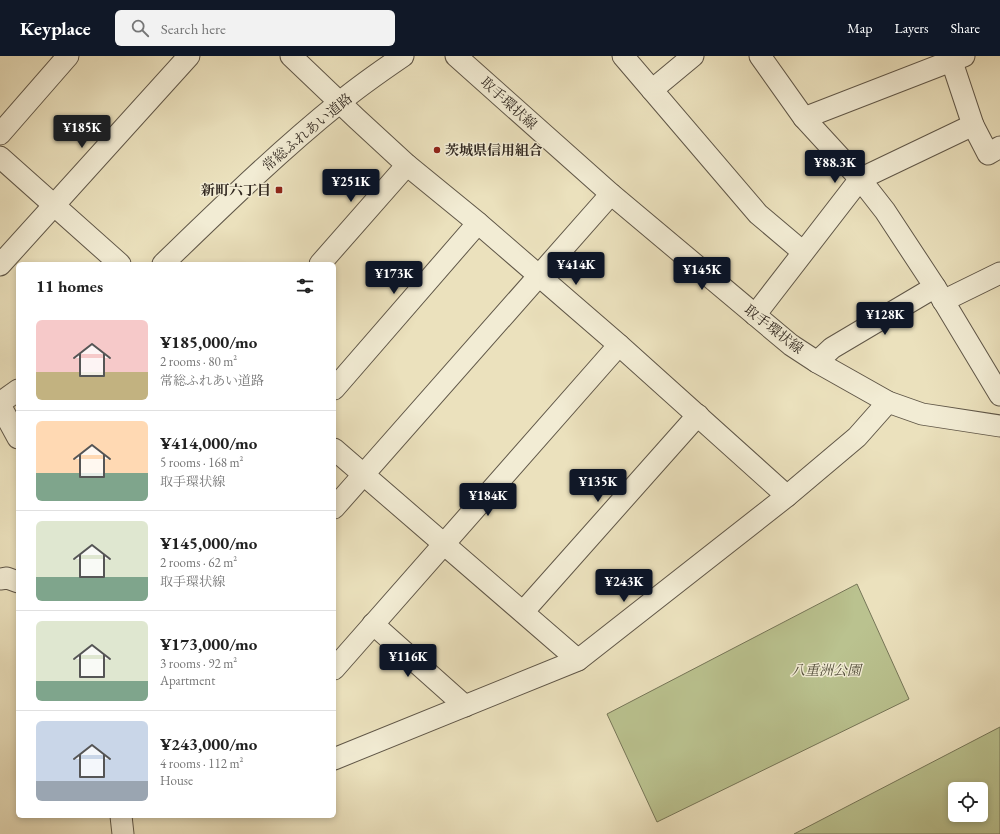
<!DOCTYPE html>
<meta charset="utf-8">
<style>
:root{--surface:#fff;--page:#f2f2f2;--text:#222;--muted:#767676;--line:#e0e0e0;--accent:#111827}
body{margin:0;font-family:"EB Garamond","Noto Serif JP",serif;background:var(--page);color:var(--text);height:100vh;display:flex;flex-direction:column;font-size:15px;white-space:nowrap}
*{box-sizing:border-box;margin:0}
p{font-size:13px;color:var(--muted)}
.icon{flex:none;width:22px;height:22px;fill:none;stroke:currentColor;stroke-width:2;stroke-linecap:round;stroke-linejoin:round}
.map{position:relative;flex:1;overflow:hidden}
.sheet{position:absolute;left:16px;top:206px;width:320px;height:556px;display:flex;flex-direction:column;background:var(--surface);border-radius:6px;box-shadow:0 2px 6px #0003}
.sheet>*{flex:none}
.fabs{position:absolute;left:948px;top:726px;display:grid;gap:8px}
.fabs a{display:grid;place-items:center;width:40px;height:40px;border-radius:6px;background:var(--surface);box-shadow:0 2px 6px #0003;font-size:20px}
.price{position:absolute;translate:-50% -34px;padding:0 9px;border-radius:4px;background:var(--accent);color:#fff;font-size:13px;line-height:26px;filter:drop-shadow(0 1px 2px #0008)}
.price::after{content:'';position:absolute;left:50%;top:24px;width:12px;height:9px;margin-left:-6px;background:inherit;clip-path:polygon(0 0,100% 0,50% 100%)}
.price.current{background:#222;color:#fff}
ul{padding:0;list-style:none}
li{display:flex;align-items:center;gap:12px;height:100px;padding:0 20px}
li+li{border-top:1px solid var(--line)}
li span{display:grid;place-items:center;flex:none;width:112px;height:80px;border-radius:6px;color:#555}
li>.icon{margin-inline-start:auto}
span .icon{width:48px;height:48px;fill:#fffc;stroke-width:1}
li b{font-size:17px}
h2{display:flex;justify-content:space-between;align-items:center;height:48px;padding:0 20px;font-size:17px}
header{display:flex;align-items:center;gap:24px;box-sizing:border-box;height:56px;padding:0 20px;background:var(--accent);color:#fff}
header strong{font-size:19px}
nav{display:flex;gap:22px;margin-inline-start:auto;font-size:14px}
.search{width:280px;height:36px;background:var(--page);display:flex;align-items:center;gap:10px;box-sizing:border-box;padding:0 14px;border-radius:6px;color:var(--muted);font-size:15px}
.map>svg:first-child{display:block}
.green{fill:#bac28f;stroke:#767658;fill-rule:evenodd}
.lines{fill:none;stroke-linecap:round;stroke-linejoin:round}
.minor-casing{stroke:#605748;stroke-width:23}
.minor{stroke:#f2ecd4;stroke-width:21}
.poi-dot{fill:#8f2418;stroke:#f2ecd4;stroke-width:1.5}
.labels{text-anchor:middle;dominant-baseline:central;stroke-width:3;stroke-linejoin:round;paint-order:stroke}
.street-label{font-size:14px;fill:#322921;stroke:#f2ecd4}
.poi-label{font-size:14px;font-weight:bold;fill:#322921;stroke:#f2ecd4;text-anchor:start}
.park-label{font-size:14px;font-style:italic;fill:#544f3c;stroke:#f2ecd4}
</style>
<header>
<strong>Keyplace</strong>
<div class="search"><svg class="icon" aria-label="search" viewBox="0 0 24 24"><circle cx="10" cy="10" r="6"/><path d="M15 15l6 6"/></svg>Search here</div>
<nav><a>Map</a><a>Layers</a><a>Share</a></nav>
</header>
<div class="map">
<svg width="1000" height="778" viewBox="0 0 1000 778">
<rect width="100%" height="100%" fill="#ebe1bd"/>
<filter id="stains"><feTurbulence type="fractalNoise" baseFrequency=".005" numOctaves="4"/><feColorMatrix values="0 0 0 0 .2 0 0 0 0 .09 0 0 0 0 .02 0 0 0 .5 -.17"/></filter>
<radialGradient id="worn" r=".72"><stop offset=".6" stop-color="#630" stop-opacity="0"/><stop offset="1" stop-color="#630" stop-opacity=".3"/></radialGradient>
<g class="green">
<polygon points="857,528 909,643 657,766 607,658"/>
<path d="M1000,671v107h-206zM955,733h26v26h-26z"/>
</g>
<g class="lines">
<g class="minor-casing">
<g id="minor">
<polyline points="291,0 356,62 407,109 478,167 619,289 787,440"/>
<polyline points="456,0 611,138 791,289 817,306 888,346 922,358 1000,370"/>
<polyline points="623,0 758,158 803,196"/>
<polyline points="760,0 804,62 860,123 885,155 935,231 1000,339"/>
<polyline points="950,0 973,69 988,98 1000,91"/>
<polyline points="652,34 693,0"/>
<polyline points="804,62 964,0"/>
<polyline points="0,78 68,0"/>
<polyline points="0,101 120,208"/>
<path d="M163,208c57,-55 114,-111 176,-161 20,-17 42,-32 64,-47"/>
<polyline points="320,208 407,109"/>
<polyline points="0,209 189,0"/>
<polyline points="943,245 1000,217"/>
<polyline points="755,259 860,123 973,69"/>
<polyline points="817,306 832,292 935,231"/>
<polyline points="334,333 478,167"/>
<polyline points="0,347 18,334"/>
<polyline points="0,349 18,382"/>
<polyline points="334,393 578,604"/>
<polyline points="334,452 611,138"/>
<polyline points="0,523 7,522 18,526"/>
<polyline points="523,556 698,359"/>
<polyline points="373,568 465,650"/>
<polyline points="334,613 619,289"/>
<polyline points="334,703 578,604 787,440 857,381 888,346"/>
<polyline points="121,760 123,778"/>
</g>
</g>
<use href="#minor" class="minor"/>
</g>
<g class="poi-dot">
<circle cx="437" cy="94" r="4"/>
<rect x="275" y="130" width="8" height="8" rx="2"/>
</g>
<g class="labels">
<g class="street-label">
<text transform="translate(509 47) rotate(42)">取手環状線</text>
<text transform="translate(307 76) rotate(-40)">常総ふれあい道路</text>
<text transform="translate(774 273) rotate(38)">取手環状線</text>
</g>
<g class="poi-label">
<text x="445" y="94">茨城県信用組合</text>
<text x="271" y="134" text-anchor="end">新町六丁目</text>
</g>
<g class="park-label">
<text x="826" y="614">八重洲公園</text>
</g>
</g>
<rect width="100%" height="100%" filter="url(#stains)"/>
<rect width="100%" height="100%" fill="url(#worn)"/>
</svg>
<div class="fabs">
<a><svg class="icon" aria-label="locate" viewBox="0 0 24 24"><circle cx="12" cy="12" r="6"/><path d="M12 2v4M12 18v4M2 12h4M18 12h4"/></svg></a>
</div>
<b class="price current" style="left:82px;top:93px">¥185K</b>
<b class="price" style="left:835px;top:128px">¥88.3K</b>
<b class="price" style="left:351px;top:147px">¥251K</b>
<b class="price" style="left:576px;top:230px">¥414K</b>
<b class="price" style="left:702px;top:235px">¥145K</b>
<b class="price" style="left:394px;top:239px">¥173K</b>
<b class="price" style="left:885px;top:280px">¥128K</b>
<b class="price" style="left:598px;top:447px">¥135K</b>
<b class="price" style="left:488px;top:461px">¥184K</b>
<b class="price" style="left:624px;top:547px">¥243K</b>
<b class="price" style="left:408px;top:622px">¥116K</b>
<section class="sheet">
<h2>11 homes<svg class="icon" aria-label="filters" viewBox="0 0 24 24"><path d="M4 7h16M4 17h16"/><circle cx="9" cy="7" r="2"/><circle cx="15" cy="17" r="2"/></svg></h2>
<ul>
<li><span style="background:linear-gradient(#f6c9c9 65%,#c2b280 0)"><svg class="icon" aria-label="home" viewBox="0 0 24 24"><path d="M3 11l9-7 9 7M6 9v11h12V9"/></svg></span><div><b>¥185,000/mo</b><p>2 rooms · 80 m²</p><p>常総ふれあい道路</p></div></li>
<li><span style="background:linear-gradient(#ffd9b3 65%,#7fa58c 0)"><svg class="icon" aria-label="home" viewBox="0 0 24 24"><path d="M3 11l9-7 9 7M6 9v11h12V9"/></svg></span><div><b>¥414,000/mo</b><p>5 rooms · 168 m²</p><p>取手環状線</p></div></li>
<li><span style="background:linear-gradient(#dfe7d0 70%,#7fa58c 0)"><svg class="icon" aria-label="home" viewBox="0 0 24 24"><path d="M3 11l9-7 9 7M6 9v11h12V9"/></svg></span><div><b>¥145,000/mo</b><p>2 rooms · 62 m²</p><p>取手環状線</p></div></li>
<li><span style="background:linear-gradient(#dfe7d0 75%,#7fa58c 0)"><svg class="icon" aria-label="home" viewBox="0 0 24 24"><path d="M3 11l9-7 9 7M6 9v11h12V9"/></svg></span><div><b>¥173,000/mo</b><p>3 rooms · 92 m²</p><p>Apartment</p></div></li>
<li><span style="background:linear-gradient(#c9d6e8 75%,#9aa5b1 0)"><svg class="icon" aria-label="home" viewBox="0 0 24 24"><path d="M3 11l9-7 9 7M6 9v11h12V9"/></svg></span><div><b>¥243,000/mo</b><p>4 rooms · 112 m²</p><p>House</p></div></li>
</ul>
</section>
</div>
